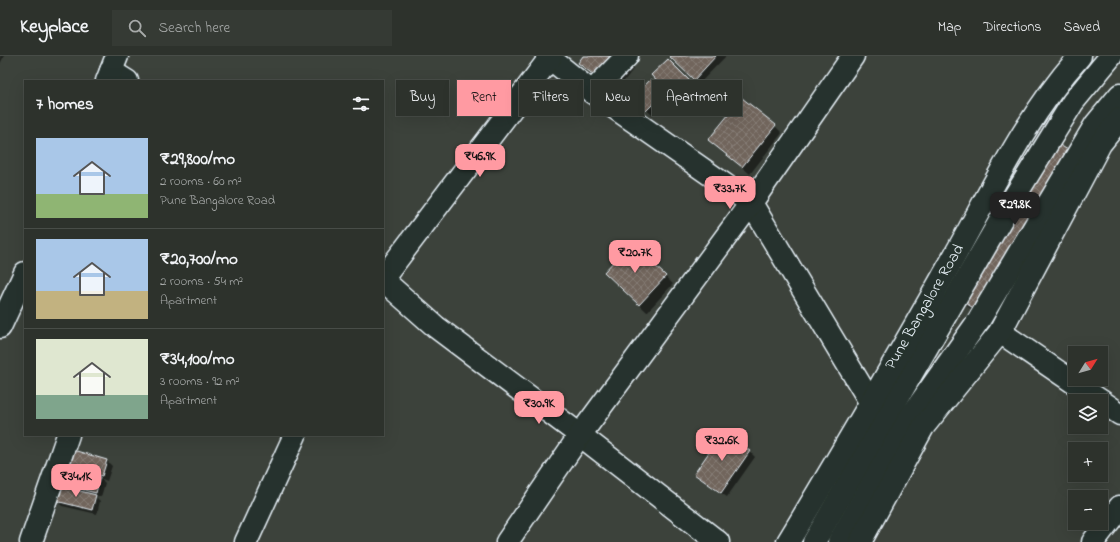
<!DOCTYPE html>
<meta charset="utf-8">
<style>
:root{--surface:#2d322c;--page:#353a34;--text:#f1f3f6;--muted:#a7aaa9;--line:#484d48;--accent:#ff9aa2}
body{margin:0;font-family:"Indie Flower",sans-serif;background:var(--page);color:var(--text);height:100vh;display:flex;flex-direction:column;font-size:15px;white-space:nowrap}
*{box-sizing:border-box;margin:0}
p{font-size:13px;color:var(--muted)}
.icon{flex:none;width:22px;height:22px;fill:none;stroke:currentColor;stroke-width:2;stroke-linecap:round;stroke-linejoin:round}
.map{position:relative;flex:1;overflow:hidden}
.details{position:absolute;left:24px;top:24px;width:360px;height:356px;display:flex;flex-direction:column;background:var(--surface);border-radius:0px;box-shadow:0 4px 16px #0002,0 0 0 1px var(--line)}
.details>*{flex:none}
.guide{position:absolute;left:396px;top:24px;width:380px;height:36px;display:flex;gap:8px}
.needle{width:26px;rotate:53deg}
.controls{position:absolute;left:1068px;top:290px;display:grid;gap:8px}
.controls a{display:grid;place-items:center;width:40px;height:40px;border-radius:0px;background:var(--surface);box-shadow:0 4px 16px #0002,0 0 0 1px var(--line);font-size:20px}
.price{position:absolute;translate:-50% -34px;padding:0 9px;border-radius:8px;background:var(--accent);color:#111;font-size:13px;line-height:26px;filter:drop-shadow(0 1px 2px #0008)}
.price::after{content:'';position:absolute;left:50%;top:24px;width:12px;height:9px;margin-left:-6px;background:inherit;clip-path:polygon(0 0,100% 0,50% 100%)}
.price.active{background:#222;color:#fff}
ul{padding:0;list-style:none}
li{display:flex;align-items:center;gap:12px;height:100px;padding:0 12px}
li+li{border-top:1px solid var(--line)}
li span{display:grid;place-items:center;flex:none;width:112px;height:80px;border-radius:0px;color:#555}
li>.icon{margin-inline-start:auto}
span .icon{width:48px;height:48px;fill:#fffc;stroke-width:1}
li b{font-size:17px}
h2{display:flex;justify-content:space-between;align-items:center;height:48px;padding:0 12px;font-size:17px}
.chip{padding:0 14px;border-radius:0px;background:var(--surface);box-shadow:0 4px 16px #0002,0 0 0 1px var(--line);font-size:14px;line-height:36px}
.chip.active{background:var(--accent);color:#111}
header{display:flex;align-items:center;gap:24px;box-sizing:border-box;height:56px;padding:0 20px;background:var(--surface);border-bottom:1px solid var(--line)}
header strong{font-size:19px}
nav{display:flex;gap:22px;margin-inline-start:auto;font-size:14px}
.search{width:280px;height:36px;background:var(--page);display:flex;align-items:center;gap:10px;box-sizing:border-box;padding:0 14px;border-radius:0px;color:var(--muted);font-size:15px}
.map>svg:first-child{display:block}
.shadow{fill:#0007}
.building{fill:url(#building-cross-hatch);stroke:#e8f1f8}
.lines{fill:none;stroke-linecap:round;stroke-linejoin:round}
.minor-casing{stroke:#e8f1f8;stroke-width:25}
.major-casing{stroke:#e8f1f8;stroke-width:25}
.minor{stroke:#26332d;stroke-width:22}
.major{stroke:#26332d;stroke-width:22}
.labels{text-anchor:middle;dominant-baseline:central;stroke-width:4;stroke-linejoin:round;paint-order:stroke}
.street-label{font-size:16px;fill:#e8f1f8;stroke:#26332d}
</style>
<header>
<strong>Keyplace</strong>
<div class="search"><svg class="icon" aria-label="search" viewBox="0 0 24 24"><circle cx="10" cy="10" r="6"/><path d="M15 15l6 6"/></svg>Search here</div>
<nav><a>Map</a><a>Directions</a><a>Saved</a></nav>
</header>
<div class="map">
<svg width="1120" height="486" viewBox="0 0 1120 486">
<defs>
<pattern id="building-cross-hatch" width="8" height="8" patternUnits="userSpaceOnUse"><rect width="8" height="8" fill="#71655c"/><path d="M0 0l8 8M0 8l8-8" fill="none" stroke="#857c74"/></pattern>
</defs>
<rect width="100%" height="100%" fill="#3c423b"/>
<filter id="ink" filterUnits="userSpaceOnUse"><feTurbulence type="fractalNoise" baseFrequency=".025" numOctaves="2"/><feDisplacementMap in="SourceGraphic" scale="8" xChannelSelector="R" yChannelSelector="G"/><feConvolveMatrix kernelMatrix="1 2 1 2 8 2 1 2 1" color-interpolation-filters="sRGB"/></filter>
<g filter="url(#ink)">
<g class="shadow">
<polygon points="0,0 4,0 0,8"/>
<polygon points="584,0 629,7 634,12 616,36 579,7"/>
<polygon points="670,0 726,0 699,28"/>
<polygon points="668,4 699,36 683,51 652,20"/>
<polygon points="651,24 669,41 652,59 634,42"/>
<polygon points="775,70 782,77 750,118 710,84"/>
<polygon points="1055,87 983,260 968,251 961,243"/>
<polygon points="631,188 673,228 647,256 612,223"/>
<polygon points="723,378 750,396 755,401 727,441 700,423 695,418"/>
<polygon points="107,405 112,410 107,425 100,422 105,427 101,441 95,440 100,445 97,458 62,450 57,445 68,433 62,428 77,416 70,410"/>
</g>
<g class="building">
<polygon points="583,0 622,0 610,31 578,7"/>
<polygon points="669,0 716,0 694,24"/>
<polygon points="668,3 695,30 677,47 651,19"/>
<polygon points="651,23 665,36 646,55 633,42"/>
<polygon points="742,42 776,69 742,111 708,84"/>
<polygon points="1055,86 1071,96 975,253 959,243"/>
<polygon points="631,187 666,220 639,249 604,216"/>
<polygon points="723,376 750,395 721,437 694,418"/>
<polygon points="73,394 107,404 102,420 69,410"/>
<polygon points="65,412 100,421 96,437 61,428"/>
<polygon points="60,430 96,439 92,454 56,445"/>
</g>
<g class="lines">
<g class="minor-casing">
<g id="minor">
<polyline points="547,0 592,36 751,147 871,347"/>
<polyline points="111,15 127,25"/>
<polyline points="107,25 117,0"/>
<polyline points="592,36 627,0"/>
<polyline points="383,222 550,2"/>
<polyline points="383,224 436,271 580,379 718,486"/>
<polyline points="0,271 25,217"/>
<polyline points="1000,276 1101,345"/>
<polyline points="1101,345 1120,358"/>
<polyline points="31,486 68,379"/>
<polyline points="246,486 295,379"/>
<polyline points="507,486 580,379 751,147 853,0"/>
<polyline points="814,486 1010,148 1073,46 1111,0"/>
<polyline points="839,486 911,360 979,264 1096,68 1120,39"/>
<polyline points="1093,486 1120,451"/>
</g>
</g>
<g class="major-casing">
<g id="major">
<path d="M788,486c57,-94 112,-189 166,-285 38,-68 73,-142 126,-201"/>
<polyline points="860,486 923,371 1000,276 1100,88 1120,63"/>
</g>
</g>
<use href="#minor" class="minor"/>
<use href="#major" class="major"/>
</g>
</g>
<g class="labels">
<g class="street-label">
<text transform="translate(925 251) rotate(-60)">Pune Bangalore Road</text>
</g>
</g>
</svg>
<div class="controls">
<a><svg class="needle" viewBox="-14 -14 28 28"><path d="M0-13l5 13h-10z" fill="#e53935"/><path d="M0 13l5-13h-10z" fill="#a7aaa9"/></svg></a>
<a><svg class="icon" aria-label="layers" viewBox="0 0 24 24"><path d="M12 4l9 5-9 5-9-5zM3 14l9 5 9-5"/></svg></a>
<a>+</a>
<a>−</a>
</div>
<b class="price" style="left:480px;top:122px">₹46.9K</b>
<b class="price" style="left:730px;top:154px">₹33.7K</b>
<b class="price active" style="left:1015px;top:170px">₹29.8K</b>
<b class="price" style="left:635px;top:218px">₹20.7K</b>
<b class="price" style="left:539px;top:369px">₹30.9K</b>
<b class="price" style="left:722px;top:406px">₹32.6K</b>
<b class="price" style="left:76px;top:442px">₹34.1K</b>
<div class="guide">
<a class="chip">Buy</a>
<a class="chip active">Rent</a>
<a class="chip">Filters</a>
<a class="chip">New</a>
<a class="chip">Apartment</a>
</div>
<section class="details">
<h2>7 homes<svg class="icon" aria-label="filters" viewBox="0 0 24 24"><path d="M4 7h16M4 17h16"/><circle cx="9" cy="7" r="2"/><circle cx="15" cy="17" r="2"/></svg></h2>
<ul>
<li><span style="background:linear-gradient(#a9c7e8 70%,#8fb573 0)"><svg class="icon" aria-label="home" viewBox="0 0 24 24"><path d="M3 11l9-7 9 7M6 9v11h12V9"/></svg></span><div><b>₹29,800/mo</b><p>2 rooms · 60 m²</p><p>Pune Bangalore Road</p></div></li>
<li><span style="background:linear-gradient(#a9c7e8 65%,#c2b280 0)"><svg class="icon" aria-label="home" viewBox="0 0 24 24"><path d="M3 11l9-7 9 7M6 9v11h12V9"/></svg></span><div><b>₹20,700/mo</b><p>2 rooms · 54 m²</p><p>Apartment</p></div></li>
<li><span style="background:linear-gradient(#dfe7d0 70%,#7fa58c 0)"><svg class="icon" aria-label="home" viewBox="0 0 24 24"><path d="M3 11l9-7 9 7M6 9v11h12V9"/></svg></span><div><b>₹34,100/mo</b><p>3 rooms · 92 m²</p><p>Apartment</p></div></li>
</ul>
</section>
</div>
